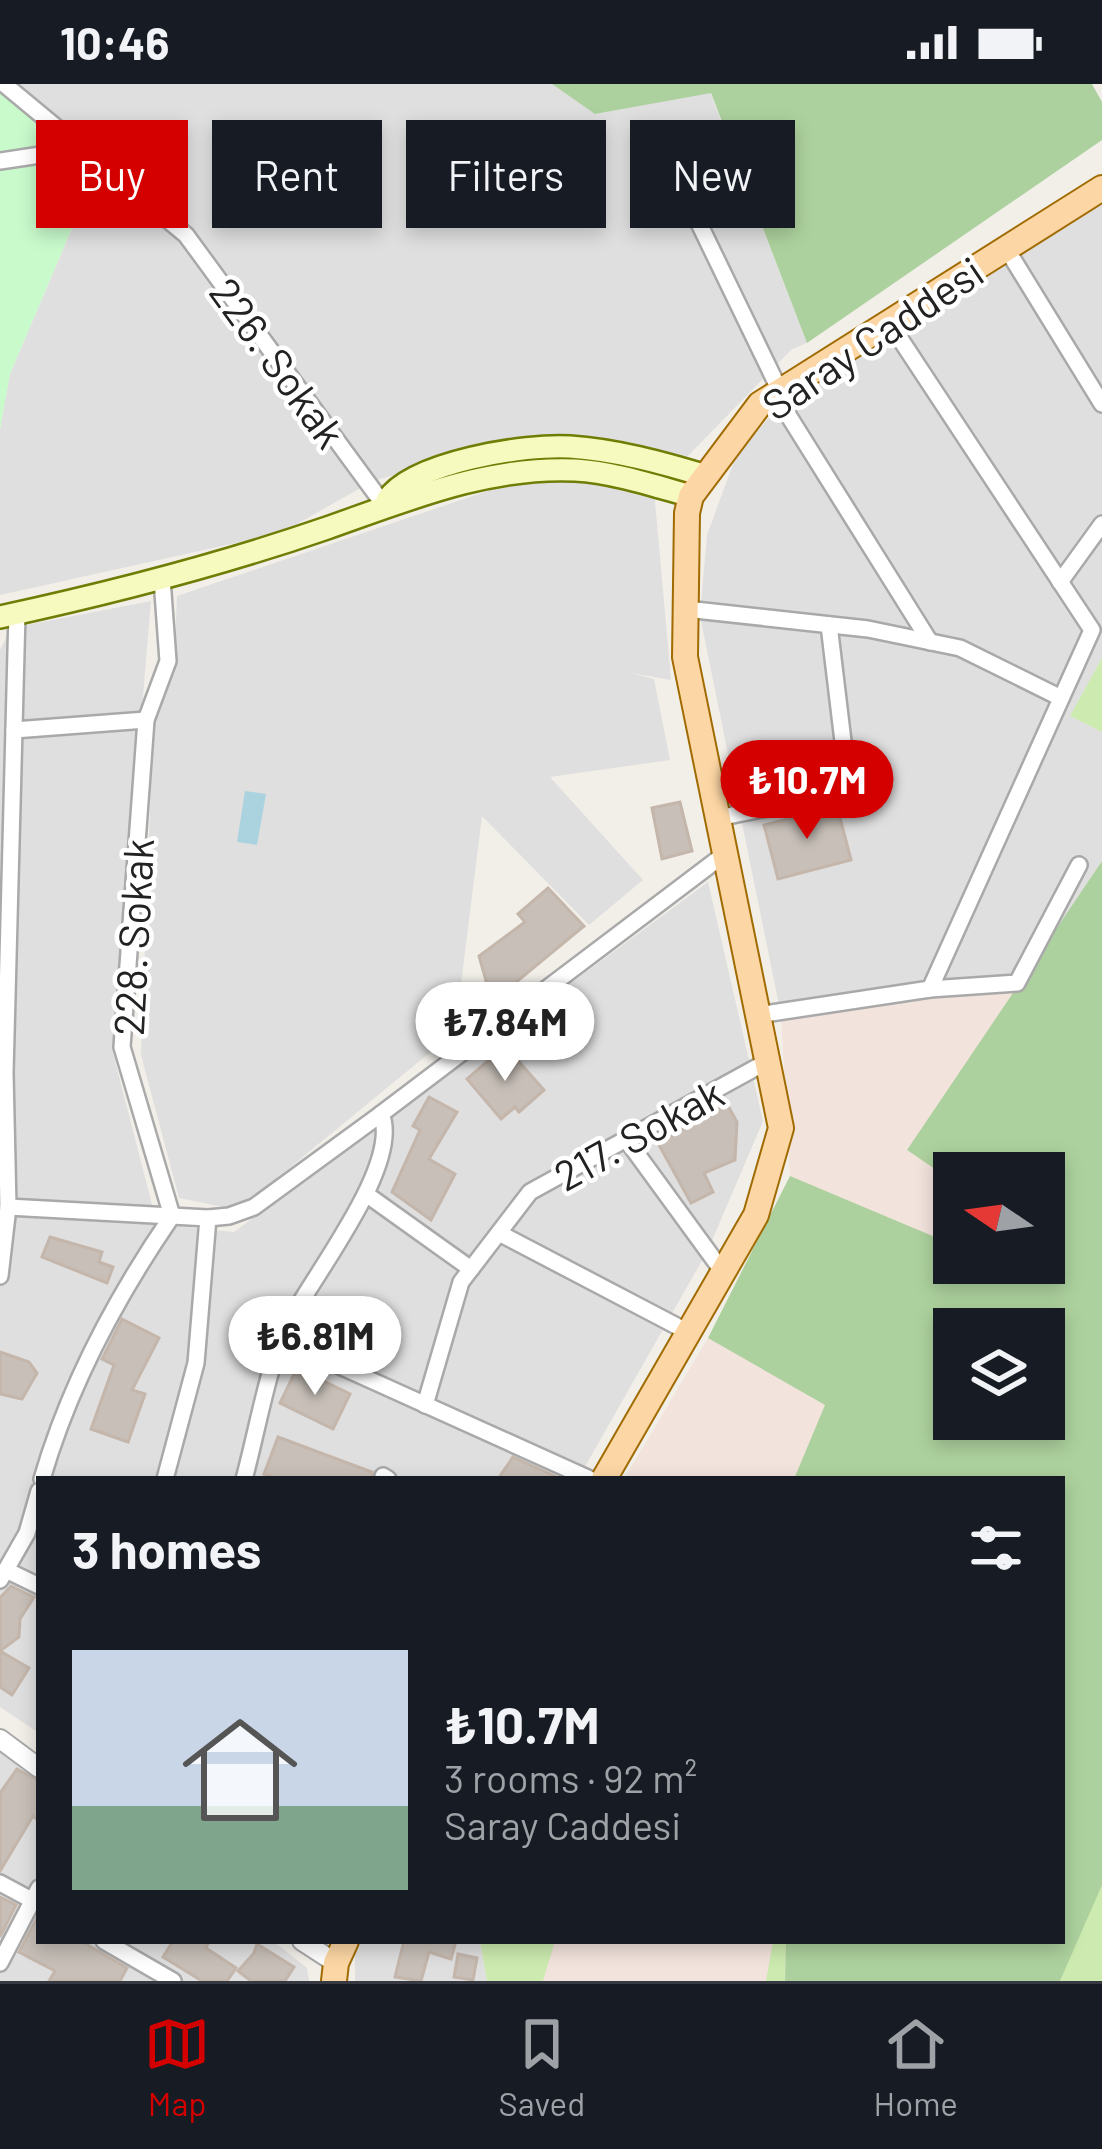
<!DOCTYPE html>
<meta charset="utf-8">
<style>
:root{--surface:#171b24;--page:#242831;--text:#f1f3f6;--muted:#9ea1a6;--line:#363941;--accent:#d40000}
body{margin:0;font-family:Barlow,sans-serif;background:var(--page);color:var(--text);height:100vh;display:flex;flex-direction:column;font-size:45px;white-space:nowrap}
*{box-sizing:border-box;margin:0}
p{font-size:39px;color:var(--muted)}
.icon{flex:none;width:66px;height:66px;fill:none;stroke:currentColor;stroke-width:2;stroke-linecap:round;stroke-linejoin:round}
.map{position:relative;flex:1;overflow:hidden}
.side{position:absolute;left:36px;top:1392px;width:1029px;height:468px;display:flex;flex-direction:column;background:var(--surface);border-radius:0px;box-shadow:0 6px 18px #0003}
.side>*{flex:none}
.hud{position:absolute;left:36px;top:36px;width:1032px;height:108px;display:flex;gap:24px}
.needle{width:78px;rotate:283deg}
.fabs{position:absolute;left:933px;top:1068px;display:grid;gap:24px}
.fabs a{display:grid;place-items:center;width:132px;height:132px;border-radius:0px;background:var(--surface);box-shadow:0 6px 18px #0003;font-size:60px}
.price{position:absolute;translate:-50% -102px;padding:0 27px;border-radius:42px;background:#fff;color:#222;font-size:39px;line-height:78px;filter:drop-shadow(0 3px 6px #0008)}
.price::after{content:'';position:absolute;left:50%;top:72px;width:36px;height:27px;margin-left:-18px;background:inherit;clip-path:polygon(0 0,100% 0,50% 100%)}
.price.on{background:var(--accent);color:#fff}
ul{padding:0;list-style:none}
li{display:flex;align-items:center;gap:36px;height:300px;padding:0 36px}
li span{display:grid;place-items:center;flex:none;width:336px;height:240px;border-radius:0px;color:#555}
li>.icon{margin-inline-start:auto}
span .icon{width:144px;height:144px;fill:#fffc;stroke-width:1}
li b{font-size:51px}
h2{display:flex;justify-content:space-between;align-items:center;height:144px;padding:0 36px;font-size:51px}
.chip{padding:0 42px;border-radius:0px;background:var(--surface);box-shadow:0 6px 18px #0003;font-size:42px;line-height:108px}
.chip.on{background:var(--accent);color:#fff}
.status{display:flex;justify-content:space-between;align-items:center;height:84px;padding:0 60px;background:var(--surface);direction:ltr}
.status svg{height:33px;fill:currentColor}
.tabs{display:flex;justify-content:space-around;align-items:center;height:168px;border-top:3px solid var(--line);background:var(--surface);font-size:33px;color:var(--muted)}
.tabs a{display:grid;justify-items:center;gap:6px}
.tabs .on{color:var(--accent)}
.map>svg:first-child{display:block}
.residential{fill:#e0dfdf}
.military{fill:#f3e3dd;fill-rule:evenodd}
.grass{fill:#cdebb0}
.forest{fill:#add19e;fill-rule:evenodd}
.park{fill:#c8facc}
.water{fill:#aad3df}
.building{fill:#c7bfb8;stroke:#c4b6ab;stroke-width:3}
.lines{fill:none;stroke-linecap:round;stroke-linejoin:round}
.minor-casing{stroke:#a9a9a9;stroke-width:20}
.tertiary-casing{stroke:#a9a9a9;stroke-width:22}
.secondary-casing{stroke:#707d05;stroke-width:26}
.primary-casing{stroke:#a06b00;stroke-width:28}
.minor{stroke:#fff;stroke-width:15}
.tertiary{stroke:#fff;stroke-width:18}
.secondary{stroke:#f7fabf;stroke-width:21}
.primary{stroke:#fcd6a4;stroke-width:24}
.labels{text-anchor:middle;dominant-baseline:central;stroke-width:9;stroke-linejoin:round;paint-order:stroke}
.street-label{font-size:42px;fill:#222;stroke:#fff}
</style>
<div class="status"><b>10:46</b><svg viewBox="0 0 49 12"><path d="M0 12V9h3v3zM5 12V6h3v6zM10 12V3h3v9zM15 12V0h3v12zM26 1h20v11H26zM47 4h2v5h-2z"/></svg></div>
<div class="map">
<svg width="1102" height="1897" viewBox="0 0 1102 1897">
<rect width="100%" height="100%" fill="#f2efe9"/>
<g class="residential">
<polygon points="0,0 552,0 596,30 710,8 807,259 792,265 683,377 631,358 509,360 373,397 281,449 0,511 0,345 10,290 100,79"/>
<polygon points="1102,117 1102,574 1071,632 1102,648 1102,777 1019,904 781,931 700,532 707,451 736,372 796,302"/>
<polygon points="581,390 654,406 671,596 630,589 654,595 670,676 550,693 643,796 589,841 482,732 455,948 238,1126 179,1114 141,971 153,644 174,586 177,512 514,398"/>
<polygon points="151,517 113,969 157,1140 234,1148 708,798 763,1037 708,1166 578,1395 39,1395 39,1649 0,1623 0,566 11,544"/>
<polygon points="0,1655 39,1677 39,1857 273,1857 307,1884 309,1897 0,1897"/>
<polygon points="355,1857 480,1857 487,1897 355,1897"/>
</g>
<path class="military" d="M1102,777v1052l-28,68h-587l-7,-40h582v-462h-438l84,-141 82,-161 -9,-162 238,-27zM954,1089h90v90h-90zM954,1245h90v90h-90z"/>
<g class="grass">
<polygon points="1102,574 1102,648 1070,632"/>
<polygon points="1102,1801 1102,1897 1060,1897 1094,1813"/>
<polygon points="480,1857 555,1857 543,1897 487,1897"/>
<polygon points="773,1857 786,1857 785,1897 766,1897"/>
</g>
<g class="forest">
<polygon points="552,0 1092,0 1102,18 1102,56 807,259 711,9 595,30"/>
<path d="M1102,777v1024l-42,96h-275l1,-40h276v-462h-268l31,-74 -117,-67 82,-162 164,69v18h90v-90h-90v9l-47,-32zM954,1245h90v90h-90z"/>
</g>
<polygon class="park" points="0,0 100,78 10,290 0,345"/>
<polygon class="water" points="245,707 266,710 257,761 237,758"/>
<g class="building">
<polygon points="680,718 692,767 662,775 652,724"/>
<polygon points="837,722 851,776 778,795 764,741"/>
<polygon points="548,804 584,842 492,918 479,872 525,838 518,830"/>
<polygon points="505,962 544,1006 519,1028 515,1023 501,1035 467,995"/>
<polygon points="429,1013 457,1028 429,1075 455,1090 431,1136 392,1108 420,1046 413,1042"/>
<polygon points="727,1020 737,1038 735,1076 704,1089 713,1108 691,1119 658,1059"/>
<polygon points="50,1153 102,1168 99,1178 113,1183 107,1199 42,1173"/>
<polygon points="122,1235 159,1254 132,1306 145,1310 128,1358 91,1345 114,1281 102,1275"/>
<polygon points="0,1268 29,1278 37,1289 22,1315 0,1310"/>
<polygon points="297,1284 350,1310 333,1345 280,1319"/>
<polygon points="278,1353 372,1388 372,1395 278,1395 264,1390"/>
<polygon points="513,1373 561,1395 498,1395"/>
<polygon points="11,1502 34,1513 20,1535 19,1553 0,1567 0,1514"/>
<polygon points="0,1567 29,1584 12,1611 0,1603"/>
<polygon points="17,1685 39,1697 39,1737 33,1732 0,1787 0,1709"/>
<polygon points="0,1813 16,1821 0,1853"/>
<polygon points="38,1832 39,1857 81,1857 127,1884 120,1897 49,1897 55,1887 19,1868"/>
<polygon points="173,1857 209,1857 206,1864 236,1884 227,1897 202,1897 163,1873"/>
<polygon points="404,1857 456,1857 451,1875 429,1868 421,1897 395,1893"/>
<polygon points="257,1860 294,1883 285,1897 251,1897 238,1887 254,1869"/>
<polygon points="458,1870 477,1874 473,1896 454,1893"/>
</g>
<g class="lines">
<g class="minor-casing">
<g id="minor">
<polyline points="4,0 186,151 384,421"/>
<polyline points="0,77 80,65"/>
<polyline points="695,131 780,307"/>
<polyline points="1006,164 1102,320"/>
<polyline points="775,310 930,558"/>
<polyline points="1060,498 1102,440"/>
<polyline points="686,525 868,545 960,564 1061,614"/>
<polyline points="14,646 146,636"/>
<polyline points="718,734 849,707 829,541"/>
<polyline points="930,905 1017,899 1079,781"/>
<polyline points="758,931 930,905 1092,546 889,238"/>
<polyline points="626,1055 723,1188"/>
<polyline points="366,1110 471,1185"/>
<polyline points="8,1123 208,1134 229,1132 254,1123 381,1030"/>
<polyline points="499,1149 688,1248"/>
<polyline points="0,1192 8,1123 5,989 17,529"/>
<polyline points="282,1256 590,1395"/>
<polyline points="425,1321 461,1198 530,1108 768,977"/>
<polyline points="383,1392 388,1395"/>
<path d="M42,1395c27,-93 75,-183 130,-263l-50,-169 24,-327 22,-59 -6,-82"/>
<polyline points="165,1395 196,1279 208,1134"/>
<path d="M244,1395c12,-43 24,-113 42,-151 23,-48 117,-163 95,-214l345,-261"/>
<polyline points="6,1486 39,1502"/>
<polyline points="0,1496 27,1449 39,1407"/>
<polyline points="0,1799 39,1820"/>
<polyline points="104,1857 173,1897"/>
<polyline points="0,1879 39,1804"/>
</g>
</g>
<g class="tertiary-casing">
<g id="tertiary">
<polyline points="0,1655 39,1684"/>
<polyline points="302,1857 336,1879"/>
</g>
</g>
<g class="secondary-casing">
<g id="secondary">
<path d="M387,416c25,-38 139,-56 183,-53 46,3 93,16 136,29"/>
<path d="M0,533c111,-24 220,-52 327,-89 80,-28 161,-62 248,-58 38,2 80,16 116,26"/>
</g>
</g>
<g class="primary-casing">
<g id="primary">
<polyline points="604,1395 756,1131 781,1044 685,573 687,429 691,412 760,320 1102,104"/>
<polyline points="334,1897 336,1879 346,1857"/>
</g>
</g>
<use href="#minor" class="minor"/>
<use href="#tertiary" class="tertiary"/>
<use href="#secondary" class="secondary"/>
<use href="#primary" class="primary"/>
</g>
<g class="labels">
<g class="street-label">
<text transform="translate(872 253) rotate(-34)">Saray Caddesi</text>
<text transform="translate(279 278) rotate(54)">226. Sokak</text>
<text transform="translate(132 853) rotate(-87)">228. Sokak</text>
<text transform="translate(638 1049) rotate(-29)">217. Sokak</text>
</g>
</g>
</svg>
<div class="fabs">
<a><svg class="needle" viewBox="-14 -14 28 28"><path d="M0-13l5 13h-10z" fill="#e53935"/><path d="M0 13l5-13h-10z" fill="#9ea1a6"/></svg></a>
<a><svg class="icon" aria-label="layers" viewBox="0 0 24 24"><path d="M12 4l9 5-9 5-9-5zM3 14l9 5 9-5"/></svg></a>
</div>
<b class="price on" style="left:807px;top:758px">₺10.7M</b>
<b class="price" style="left:505px;top:1000px">₺7.84M</b>
<b class="price" style="left:315px;top:1314px">₺6.81M</b>
<div class="hud">
<a class="chip on">Buy</a>
<a class="chip">Rent</a>
<a class="chip">Filters</a>
<a class="chip">New</a>
</div>
<section class="side">
<h2>3 homes<svg class="icon" aria-label="filters" viewBox="0 0 24 24"><path d="M4 7h16M4 17h16"/><circle cx="9" cy="7" r="2"/><circle cx="15" cy="17" r="2"/></svg></h2>
<ul>
<li><span style="background:linear-gradient(#c9d6e8 65%,#7fa58c 0)"><svg class="icon" aria-label="home" viewBox="0 0 24 24"><path d="M3 11l9-7 9 7M6 9v11h12V9"/></svg></span><div><b>₺10.7M</b><p>3 rooms · 92 m²</p><p>Saray Caddesi</p></div></li>
</ul>
</section>
</div>
<nav class="tabs">
<a class="on"><svg class="icon" aria-label="map" viewBox="0 0 24 24"><path d="M3 6l6-2 6 2 6-2v14l-6 2-6-2-6 2zM9 4v14M15 6v14"/></svg>Map</a>
<a><svg class="icon" aria-label="saved" viewBox="0 0 24 24"><path d="M7 4h10v16l-5-4-5 4z"/></svg>Saved</a>
<a><svg class="icon" aria-label="home" viewBox="0 0 24 24"><path d="M3 11l9-7 9 7M6 9v11h12V9"/></svg>Home</a>
</nav>
